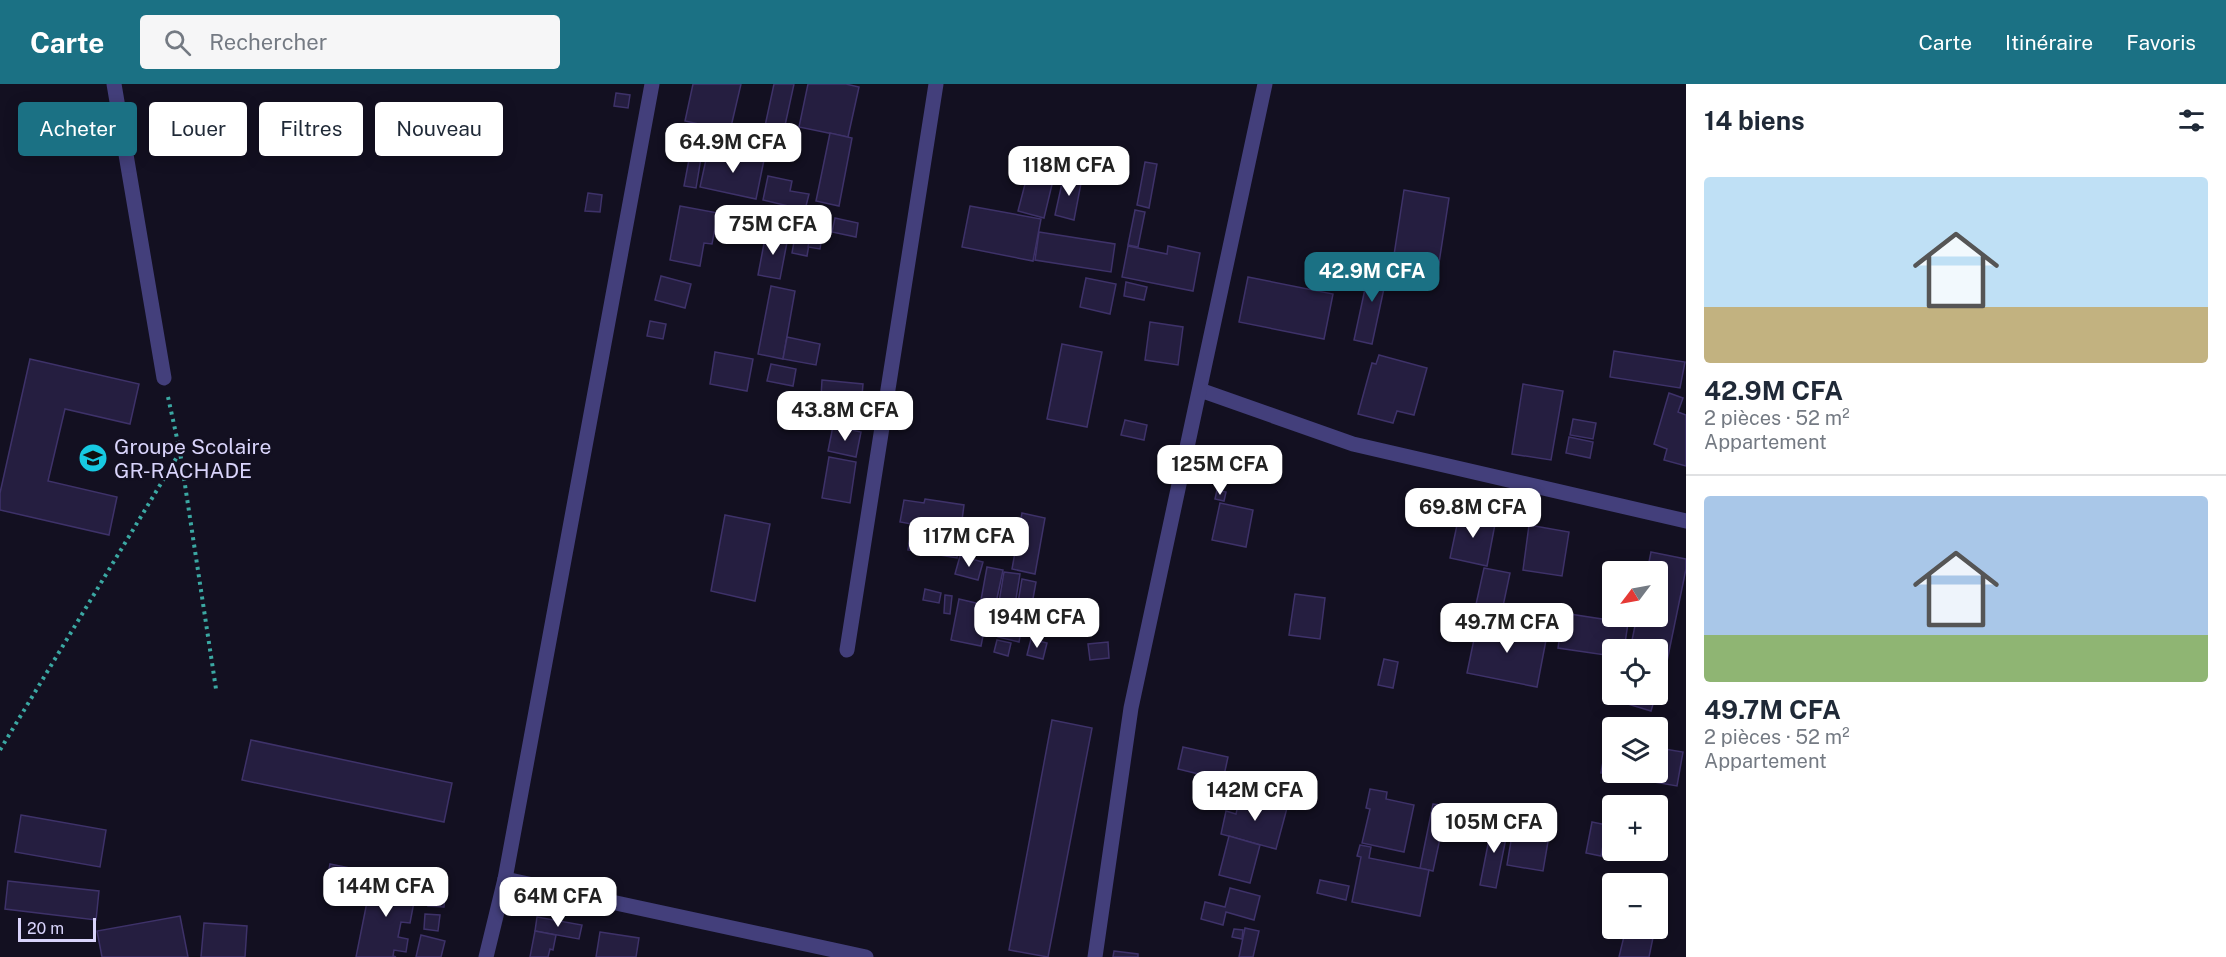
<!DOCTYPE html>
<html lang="fr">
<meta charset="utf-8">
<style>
:root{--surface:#fff;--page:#f6f6f7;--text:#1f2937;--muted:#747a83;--line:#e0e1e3;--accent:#1b7184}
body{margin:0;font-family:"Public Sans",sans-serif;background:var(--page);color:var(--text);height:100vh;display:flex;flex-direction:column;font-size:22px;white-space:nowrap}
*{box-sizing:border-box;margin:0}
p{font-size:20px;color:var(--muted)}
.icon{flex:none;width:33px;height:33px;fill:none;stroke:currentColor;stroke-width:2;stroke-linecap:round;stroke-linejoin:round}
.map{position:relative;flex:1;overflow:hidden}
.details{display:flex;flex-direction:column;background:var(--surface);width:540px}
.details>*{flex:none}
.banner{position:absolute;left:18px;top:18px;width:570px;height:54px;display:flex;gap:12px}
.needle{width:39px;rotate:238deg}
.controls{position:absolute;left:1602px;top:477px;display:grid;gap:12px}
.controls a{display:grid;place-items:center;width:66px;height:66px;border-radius:6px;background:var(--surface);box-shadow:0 3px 15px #0003;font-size:30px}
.scale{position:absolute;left:18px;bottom:15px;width:78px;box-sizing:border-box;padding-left:6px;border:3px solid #d9d4fb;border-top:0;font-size:16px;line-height:21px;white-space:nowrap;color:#d9d4fb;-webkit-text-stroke:4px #131021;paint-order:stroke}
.price{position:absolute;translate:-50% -51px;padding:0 14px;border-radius:12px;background:#fff;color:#222;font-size:20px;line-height:39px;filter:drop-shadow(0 2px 3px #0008)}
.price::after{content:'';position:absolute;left:50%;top:36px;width:18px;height:14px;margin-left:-9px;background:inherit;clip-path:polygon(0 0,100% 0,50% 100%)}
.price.on{background:var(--accent);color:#fff}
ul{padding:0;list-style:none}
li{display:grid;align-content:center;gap:12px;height:318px;padding:0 18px}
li+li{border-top:2px solid var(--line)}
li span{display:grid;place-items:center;height:186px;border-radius:6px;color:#555}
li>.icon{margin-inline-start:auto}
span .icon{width:108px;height:108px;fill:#fffc;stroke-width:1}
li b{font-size:26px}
h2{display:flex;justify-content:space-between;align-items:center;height:72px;padding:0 18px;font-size:26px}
.tag{padding:0 21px;border-radius:6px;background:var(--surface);box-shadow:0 3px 15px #0003;font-size:21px;line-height:54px}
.tag.on{background:var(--accent);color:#fff}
header{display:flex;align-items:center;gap:36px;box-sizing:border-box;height:84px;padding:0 30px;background:var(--accent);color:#fff}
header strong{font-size:28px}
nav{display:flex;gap:33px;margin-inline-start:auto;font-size:21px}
.search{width:420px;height:54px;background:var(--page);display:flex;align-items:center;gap:15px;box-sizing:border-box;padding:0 21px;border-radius:6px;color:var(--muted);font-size:22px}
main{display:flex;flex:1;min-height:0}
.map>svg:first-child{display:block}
.building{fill:#251e40;stroke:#3e3269;stroke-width:1.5}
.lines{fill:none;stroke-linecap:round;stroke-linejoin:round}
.path{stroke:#3ba8a3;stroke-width:4;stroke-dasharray:3 4.5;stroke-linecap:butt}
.street{stroke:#433f7b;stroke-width:15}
.labels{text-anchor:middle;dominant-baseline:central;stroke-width:5;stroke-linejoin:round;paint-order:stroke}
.poi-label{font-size:21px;fill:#d9d4fb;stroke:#131021;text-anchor:start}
</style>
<header>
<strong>Carte</strong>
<div class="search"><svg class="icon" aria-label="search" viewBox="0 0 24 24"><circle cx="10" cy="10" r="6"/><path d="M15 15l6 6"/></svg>Rechercher</div>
<nav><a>Carte</a><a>Itinéraire</a><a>Favoris</a></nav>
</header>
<main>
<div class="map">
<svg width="1686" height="873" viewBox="0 0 1686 873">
<rect width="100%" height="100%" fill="#131021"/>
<g class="building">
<polygon points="693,0 741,0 730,47 685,37"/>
<polygon points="774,0 794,0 784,46 765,42"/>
<polygon points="808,0 846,0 859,3 848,53 799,43"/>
<polygon points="616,9 630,11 628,24 614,22"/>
<polygon points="830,49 852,54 839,122 816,117"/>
<polygon points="691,65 702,68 696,104 684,102"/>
<polygon points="721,67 764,76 756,115 700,103 707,71 720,74"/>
<polygon points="1145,78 1157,80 1149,124 1137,121"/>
<polygon points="1030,81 1055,88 1044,134 1018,127"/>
<polygon points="1064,90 1082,94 1074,136 1055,131"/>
<polygon points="768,92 792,97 790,107 809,110 805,126 763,116"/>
<polygon points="1404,106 1449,114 1437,192 1392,184"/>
<polygon points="588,109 602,111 600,128 585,127"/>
<polygon points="680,122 718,129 712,160 704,159 700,182 670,176"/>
<polygon points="970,122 1041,135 1033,177 962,163"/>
<polygon points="1135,126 1145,128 1138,163 1128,161"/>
<polygon points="799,130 814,132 807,172 792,169"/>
<polygon points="835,134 858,139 856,153 832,148"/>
<polygon points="813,138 824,140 820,165 808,163"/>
<polygon points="1039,148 1115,160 1111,188 1035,176"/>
<polygon points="766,149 788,153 780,195 758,191"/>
<polygon points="1128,162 1167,170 1168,162 1200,169 1193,207 1122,193"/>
<polygon points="1371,177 1389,181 1372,260 1354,256"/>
<polygon points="661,192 691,200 685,224 655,216"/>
<polygon points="1248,193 1333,210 1324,255 1239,238"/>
<polygon points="1086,194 1116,200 1110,230 1080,223"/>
<polygon points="1126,198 1147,203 1144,216 1124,212"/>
<polygon points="771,202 795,207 783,275 758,270"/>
<polygon points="650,237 666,240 663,255 647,252"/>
<polygon points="1150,238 1183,243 1178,281 1145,276"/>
<polygon points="787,253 820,260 816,281 783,275"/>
<polygon points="1062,260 1102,268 1087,343 1047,335"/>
<polygon points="1614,267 1685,278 1680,304 1610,293"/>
<polygon points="715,268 753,275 747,307 710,300"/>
<polygon points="1379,271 1427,284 1414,331 1397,327 1393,339 1358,330 1372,279 1376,280"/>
<polygon points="30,275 139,300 130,340 65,325 48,397 117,413 109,451 0,426 0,409"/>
<polygon points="771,280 796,285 793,302 767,297"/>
<polygon points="822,296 863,300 860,336 820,332"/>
<polygon points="1523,300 1563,307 1551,376 1512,370"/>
<polygon points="1669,309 1683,314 1678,328 1686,331 1686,382 1664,376 1667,365 1654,360"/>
<polygon points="1573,335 1596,339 1593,355 1570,351"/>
<polygon points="1125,336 1147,341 1144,356 1121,351"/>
<polygon points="833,342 861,348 856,373 828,367"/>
<polygon points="1569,353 1593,358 1590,374 1566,369"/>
<polygon points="829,373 856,378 850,419 822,414"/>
<polygon points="1217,406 1226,408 1224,417 1215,415"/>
<polygon points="925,415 964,421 957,474 908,466 912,440 900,438 904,416 924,419"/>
<polygon points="1220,419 1253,426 1246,463 1212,456"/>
<polygon points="1460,427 1496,435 1487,482 1450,474"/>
<polygon points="1022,429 1045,434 1035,490 1012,485"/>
<polygon points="725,431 770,440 755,517 711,507"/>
<polygon points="1529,441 1569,448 1562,492 1523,486"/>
<polygon points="1651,468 1686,475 1686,485 1665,587 1658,585 1658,566 1630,566 1637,532 1658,532 1658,488 1647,488"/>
<polygon points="960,472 983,478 978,496 955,490"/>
<polygon points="987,483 1003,486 996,519 981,516"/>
<polygon points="1484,484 1510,489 1502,527 1495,526 1492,539 1473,534"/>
<polygon points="1004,488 1020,490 1014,527 998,524"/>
<polygon points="1022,495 1036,498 1031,526 1017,524"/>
<polygon points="925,505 941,509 939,519 923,516"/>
<polygon points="1295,510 1325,514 1320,555 1289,551"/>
<polygon points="945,511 952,512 950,530 944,529"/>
<polygon points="959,515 989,522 981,562 951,556"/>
<polygon points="1003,526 1024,531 1019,558 998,553"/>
<polygon points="1563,529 1628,539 1624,566 1612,566 1612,572 1558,564"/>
<polygon points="1478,536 1547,551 1537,603 1467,589"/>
<polygon points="1031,555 1047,559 1043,575 1027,571"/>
<polygon points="997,556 1011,559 1008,572 994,568"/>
<polygon points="1108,558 1109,574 1090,576 1088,560"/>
<polygon points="1384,575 1398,578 1393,604 1378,601"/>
<polygon points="1620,610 1656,610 1651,627 1618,617"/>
<polygon points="1052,636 1092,644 1048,873 1009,866"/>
<polygon points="1607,655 1612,656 1612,688 1658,688 1658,664 1683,668 1677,702 1601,689"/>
<polygon points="251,656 452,699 444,738 242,696"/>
<polygon points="1183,663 1228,673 1223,696 1178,685"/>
<polygon points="1370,705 1387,708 1386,715 1414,721 1404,768 1362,759 1370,725 1366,724"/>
<polygon points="1240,712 1287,724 1276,765 1221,750 1226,727 1236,730"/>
<polygon points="1433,720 1447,722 1433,787 1420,784"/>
<polygon points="1516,727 1552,734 1543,787 1507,781"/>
<polygon points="21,731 106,746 100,783 15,768"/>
<polygon points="1493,735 1509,739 1496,804 1480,801"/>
<polygon points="1592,738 1607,741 1601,772 1586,769"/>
<polygon points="1229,752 1260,761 1250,799 1219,791"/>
<polygon points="1360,761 1371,763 1369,774 1429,786 1420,832 1352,818 1361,773 1357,772"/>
<polygon points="330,780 370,788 366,809 326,801"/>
<polygon points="372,793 417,802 410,839 401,838 398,853 408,855 406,868 394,866 393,872 396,873 356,873"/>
<polygon points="1320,796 1349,802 1346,816 1317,809"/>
<polygon points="8,797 99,807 96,836 5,825"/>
<polygon points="430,799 446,800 444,823 428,822"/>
<polygon points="1230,804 1260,812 1254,836 1226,828 1223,841 1201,835 1205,818 1225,823"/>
<polygon points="425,830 440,831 438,847 424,845"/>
<polygon points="180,832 188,873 102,873 97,847"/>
<polygon points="537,833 582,841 579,855 535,847"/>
<polygon points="204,839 247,842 245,873 201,873"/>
<polygon points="1245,844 1259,847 1253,873 1239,873"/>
<polygon points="1626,844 1655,844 1649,873 1619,873"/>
<polygon points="1234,845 1243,846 1242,855 1232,853"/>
<polygon points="535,847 556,851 553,866 550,865 548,873 530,873"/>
<polygon points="600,848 639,854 636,873 596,873"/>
<polygon points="421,851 445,857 441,873 416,873"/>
<polygon points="1114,867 1138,870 1138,873 1113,873"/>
</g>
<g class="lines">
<g class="path">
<polyline points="168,313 180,368 216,605"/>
<polyline points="0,666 180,368"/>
</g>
<g class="street">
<polyline points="114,0 164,294"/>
<polyline points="1200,306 1353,360 1686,437"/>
<polyline points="847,566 936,0"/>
<polyline points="505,795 866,873"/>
<polyline points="486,873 505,795 652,0"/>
<polyline points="1095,873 1131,624 1265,0"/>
</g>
</g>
<defs>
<g id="school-disc" transform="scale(1.5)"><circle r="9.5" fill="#17cae3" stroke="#131021"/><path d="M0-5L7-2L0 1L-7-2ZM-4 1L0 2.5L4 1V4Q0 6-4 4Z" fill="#111"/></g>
</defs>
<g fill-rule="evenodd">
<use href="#school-disc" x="93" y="374"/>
</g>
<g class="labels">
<g class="poi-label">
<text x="114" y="362">Groupe Scolaire<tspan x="114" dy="24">GR-RACHADE</tspan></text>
</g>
</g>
</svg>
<div class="controls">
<a><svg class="needle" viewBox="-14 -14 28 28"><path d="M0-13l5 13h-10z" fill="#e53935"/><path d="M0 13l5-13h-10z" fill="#747a83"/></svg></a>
<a><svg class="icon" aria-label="locate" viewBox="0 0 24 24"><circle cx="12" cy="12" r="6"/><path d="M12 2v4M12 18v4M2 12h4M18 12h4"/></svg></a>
<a><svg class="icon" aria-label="layers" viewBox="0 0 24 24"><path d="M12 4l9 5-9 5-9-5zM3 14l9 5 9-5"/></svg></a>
<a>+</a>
<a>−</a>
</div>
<div class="scale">20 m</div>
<b class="price" style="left:733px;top:90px">64.9M CFA</b>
<b class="price" style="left:1069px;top:113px">118M CFA</b>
<b class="price" style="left:773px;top:172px">75M CFA</b>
<b class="price on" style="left:1372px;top:219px">42.9M CFA</b>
<b class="price" style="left:845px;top:358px">43.8M CFA</b>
<b class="price" style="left:1220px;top:412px">125M CFA</b>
<b class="price" style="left:1473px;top:455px">69.8M CFA</b>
<b class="price" style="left:969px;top:484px">117M CFA</b>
<b class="price" style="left:1037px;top:565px">194M CFA</b>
<b class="price" style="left:1507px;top:570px">49.7M CFA</b>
<b class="price" style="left:1255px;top:738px">142M CFA</b>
<b class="price" style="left:1494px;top:770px">105M CFA</b>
<b class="price" style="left:386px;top:834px">144M CFA</b>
<b class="price" style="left:558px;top:844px">64M CFA</b>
<div class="banner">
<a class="tag on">Acheter</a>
<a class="tag">Louer</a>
<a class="tag">Filtres</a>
<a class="tag">Nouveau</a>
</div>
</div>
<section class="details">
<h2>14 biens<svg class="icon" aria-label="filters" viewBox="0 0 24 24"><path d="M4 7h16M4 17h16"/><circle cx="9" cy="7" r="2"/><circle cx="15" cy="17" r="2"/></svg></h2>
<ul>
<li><span style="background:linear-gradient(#bfe0f5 70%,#c2b280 0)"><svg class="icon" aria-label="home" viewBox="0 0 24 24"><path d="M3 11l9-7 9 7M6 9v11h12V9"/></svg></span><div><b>42.9M CFA</b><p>2 pièces · 52 m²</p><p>Appartement</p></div></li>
<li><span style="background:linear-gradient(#a9c7e8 75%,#8fb573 0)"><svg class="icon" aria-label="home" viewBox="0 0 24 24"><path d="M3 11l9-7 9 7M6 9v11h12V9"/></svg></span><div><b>49.7M CFA</b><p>2 pièces · 52 m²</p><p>Appartement</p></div></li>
</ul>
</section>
</main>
